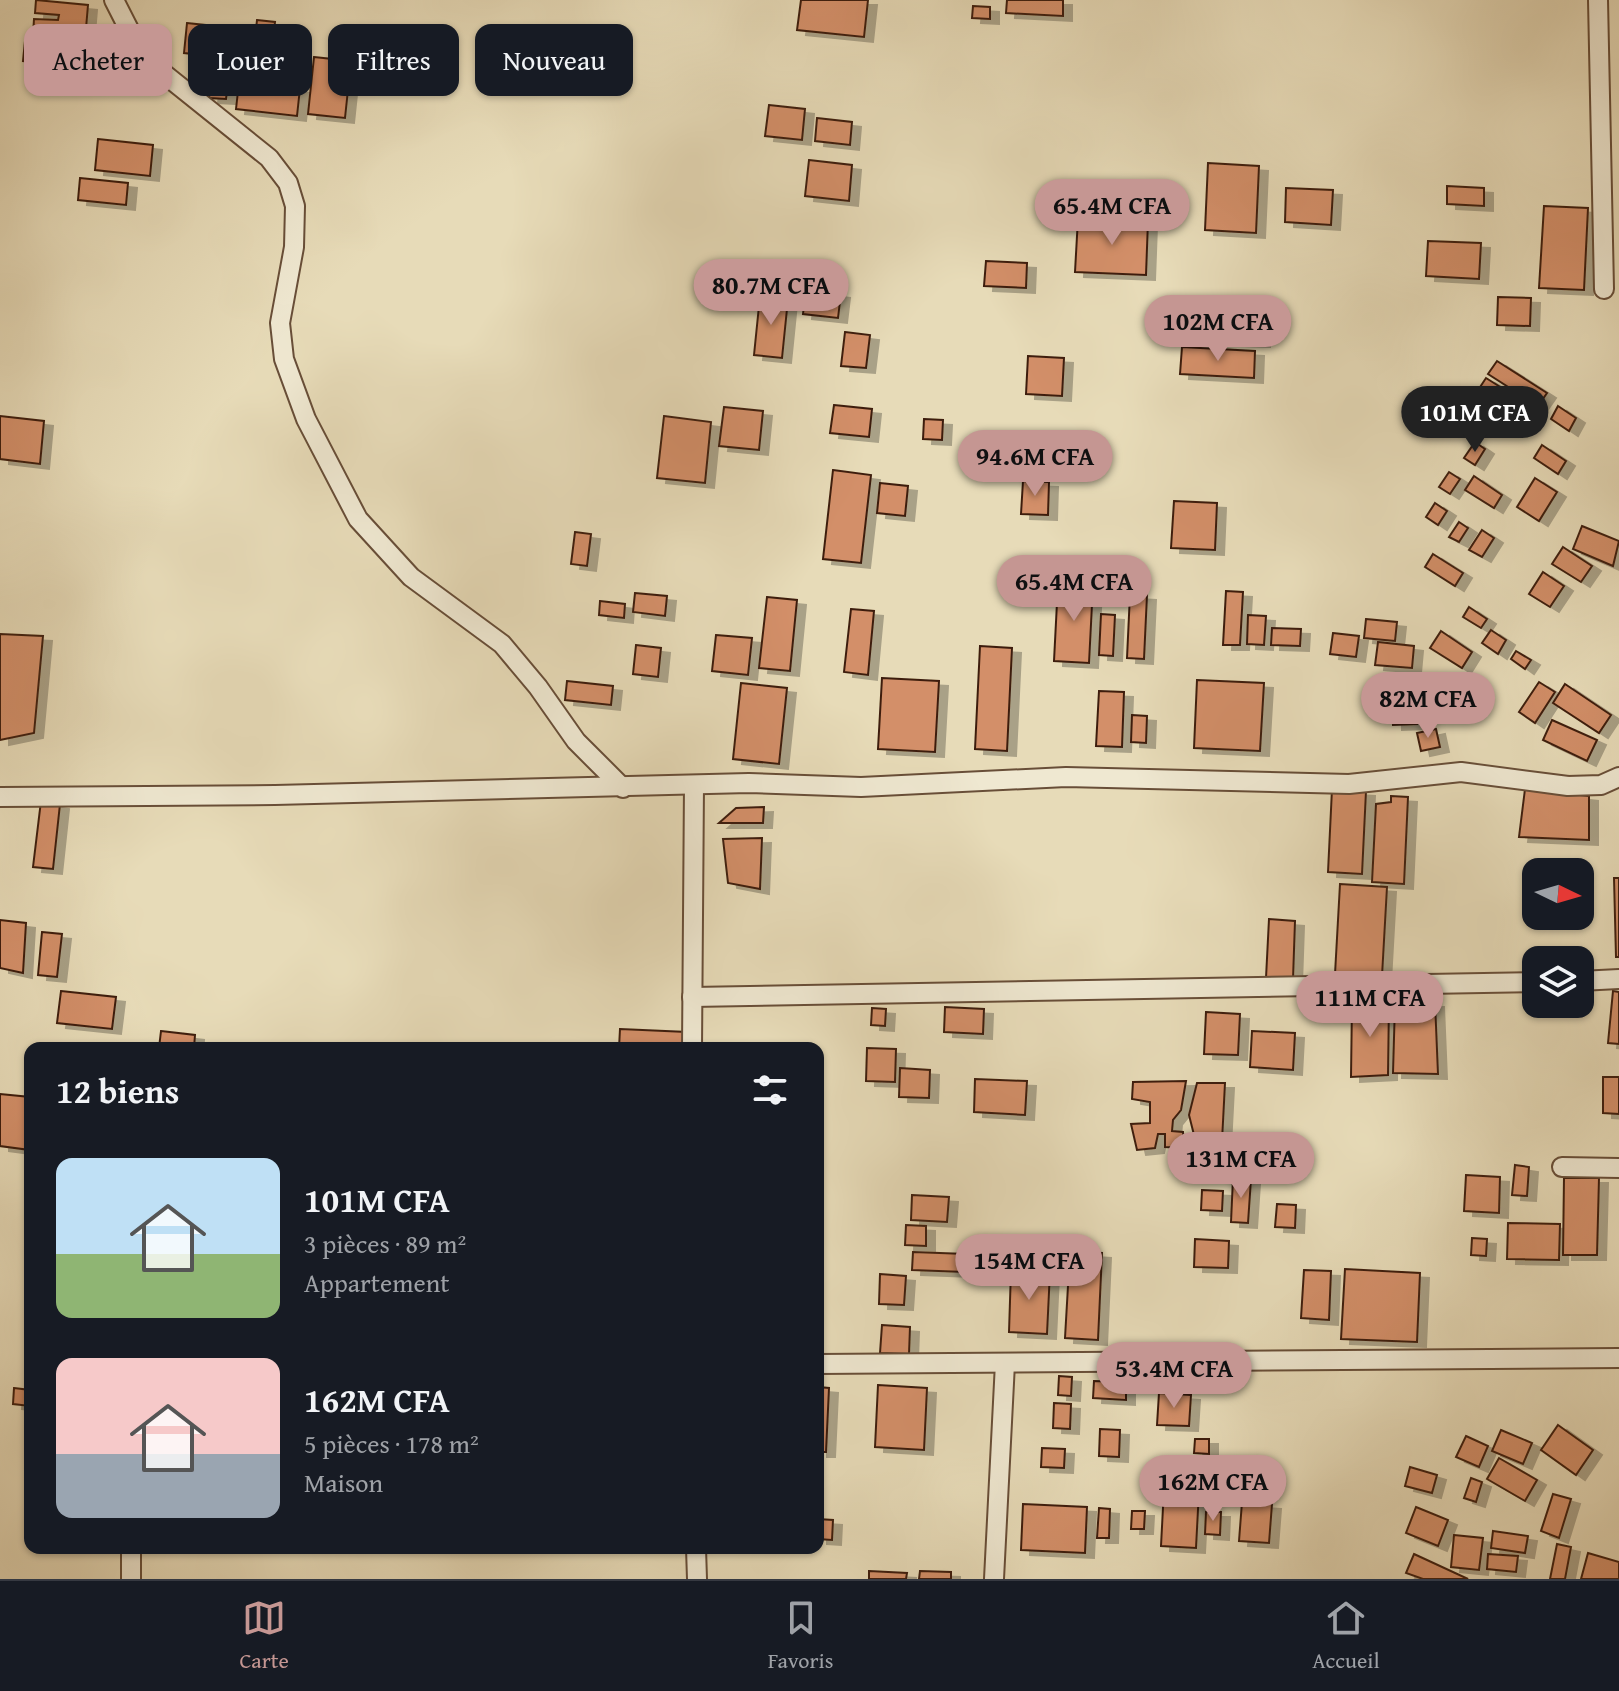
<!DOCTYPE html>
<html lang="fr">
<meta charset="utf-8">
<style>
:root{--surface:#171b24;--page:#20242c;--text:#f1f3f6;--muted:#9ea1a6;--line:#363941;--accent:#c59692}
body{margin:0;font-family:"Gentium Book Plus",serif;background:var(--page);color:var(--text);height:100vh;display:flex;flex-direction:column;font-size:30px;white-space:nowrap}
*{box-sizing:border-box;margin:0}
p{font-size:26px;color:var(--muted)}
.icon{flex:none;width:44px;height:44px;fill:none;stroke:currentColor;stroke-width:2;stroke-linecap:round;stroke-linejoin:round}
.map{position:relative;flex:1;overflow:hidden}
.side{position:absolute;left:24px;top:1042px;width:800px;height:512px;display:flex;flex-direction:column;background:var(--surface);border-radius:16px;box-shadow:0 2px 6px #0004}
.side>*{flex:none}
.top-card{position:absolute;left:24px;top:24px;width:800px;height:72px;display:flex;gap:16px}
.needle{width:52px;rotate:95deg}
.fabs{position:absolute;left:1522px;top:858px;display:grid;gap:16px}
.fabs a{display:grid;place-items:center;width:72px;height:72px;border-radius:16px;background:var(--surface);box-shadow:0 2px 6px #0004;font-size:40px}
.price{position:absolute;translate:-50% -68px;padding:0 18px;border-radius:28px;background:var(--accent);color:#111;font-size:26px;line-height:52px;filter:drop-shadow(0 2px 4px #0008)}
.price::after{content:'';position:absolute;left:50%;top:48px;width:24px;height:18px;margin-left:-12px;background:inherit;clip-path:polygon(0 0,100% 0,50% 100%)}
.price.on{background:#222;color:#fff}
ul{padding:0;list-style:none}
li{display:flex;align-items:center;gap:24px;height:200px;padding:0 32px}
li span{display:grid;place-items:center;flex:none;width:224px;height:160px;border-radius:16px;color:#555}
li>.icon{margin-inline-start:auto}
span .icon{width:96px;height:96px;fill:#fffc;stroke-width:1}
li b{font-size:34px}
h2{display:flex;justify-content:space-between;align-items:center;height:96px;padding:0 32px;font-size:34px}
.tag{padding:0 28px;border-radius:16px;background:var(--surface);box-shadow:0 2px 6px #0004;font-size:28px;line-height:72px}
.tag.on{background:var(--accent);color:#111}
.tabs{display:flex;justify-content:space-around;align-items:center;height:112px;border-top:2px solid var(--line);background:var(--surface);font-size:22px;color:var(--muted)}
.tabs a{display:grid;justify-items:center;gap:4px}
.tabs .on{color:var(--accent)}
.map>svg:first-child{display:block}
.building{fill:#d38f69;stroke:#3e1f0d;stroke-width:2;filter:url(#shadow)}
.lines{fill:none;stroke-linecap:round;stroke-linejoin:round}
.minor-casing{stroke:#684e38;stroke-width:22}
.minor{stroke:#efe8d1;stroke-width:18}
</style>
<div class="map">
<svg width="1619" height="1579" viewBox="0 0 1619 1579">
<defs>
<filter id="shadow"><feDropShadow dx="9" dy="5" stdDeviation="0" flood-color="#0004"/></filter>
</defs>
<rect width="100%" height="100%" fill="#e7dbb8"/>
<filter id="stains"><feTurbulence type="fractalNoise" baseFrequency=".0025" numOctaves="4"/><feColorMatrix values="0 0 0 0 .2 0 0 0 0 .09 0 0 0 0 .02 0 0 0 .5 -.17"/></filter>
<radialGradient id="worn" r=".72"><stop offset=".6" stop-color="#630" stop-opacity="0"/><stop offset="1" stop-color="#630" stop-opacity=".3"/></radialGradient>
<g class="building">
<polygon points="36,0 88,5 85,40 33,36 34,19 58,20 59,15 35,13"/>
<polygon points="801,0 868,0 864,37 797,30"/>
<polygon points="1007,0 1063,0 1063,16 1006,13"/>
<polygon points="973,6 990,7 990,19 972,18"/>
<polygon points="257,20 275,22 273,41 255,39"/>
<polygon points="187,23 205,25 202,55 184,53"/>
<polygon points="25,41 75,46 73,66 23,61"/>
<polygon points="314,57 351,61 345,118 308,114"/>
<polygon points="212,74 229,75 226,99 209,98"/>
<polygon points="239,82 300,88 297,116 236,109"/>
<polygon points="769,105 805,109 802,140 765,136"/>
<polygon points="817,118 852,122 850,145 815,141"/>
<polygon points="98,139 153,145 150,176 95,170"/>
<polygon points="809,160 852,165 849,201 805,196"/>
<polygon points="1208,163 1259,166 1256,233 1205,230"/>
<polygon points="80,178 128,183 126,205 78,200"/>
<polygon points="1447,186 1484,188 1484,206 1447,204"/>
<polygon points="1286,188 1333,190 1331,225 1285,222"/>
<polygon points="1544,206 1588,208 1584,290 1539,288"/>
<polygon points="1078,218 1148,221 1146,275 1075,272"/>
<polygon points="1428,241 1481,243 1479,279 1426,276"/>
<polygon points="986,261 1027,263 1026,288 984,286"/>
<polygon points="806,289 841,293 838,318 803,314"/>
<polygon points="760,296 788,299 782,358 754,355"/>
<polygon points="1498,297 1531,298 1530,326 1497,325"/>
<polygon points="1212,316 1262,318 1261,342 1210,340"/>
<polygon points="845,332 870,335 866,368 841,366"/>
<polygon points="1182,347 1255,351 1254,378 1180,374"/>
<polygon points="1028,356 1064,358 1062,396 1026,394"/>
<polygon points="1497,361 1547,393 1538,406 1488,374"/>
<polygon points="1486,378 1513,395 1492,428 1465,410"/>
<polygon points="834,405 872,409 869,437 830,433"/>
<polygon points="1558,406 1576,418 1569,431 1551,419"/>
<polygon points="724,407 763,411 759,450 719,446"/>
<polygon points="0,416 44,421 40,464 0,459"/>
<polygon points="664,416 711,422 705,483 657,478"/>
<polygon points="924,419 943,420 942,440 923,439"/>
<polygon points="1475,442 1485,449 1475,465 1464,458"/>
<polygon points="1542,445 1566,461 1558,474 1534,458"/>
<polygon points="833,470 871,475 861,563 823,559"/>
<polygon points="1449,472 1460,479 1450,494 1439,487"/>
<polygon points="1474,476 1502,495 1494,508 1465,490"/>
<polygon points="1535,478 1557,492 1539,521 1517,507"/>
<polygon points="1023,481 1049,482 1048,515 1021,514"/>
<polygon points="880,483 908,486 905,516 877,513"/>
<polygon points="1174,501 1217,503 1215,550 1171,548"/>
<polygon points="1435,503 1447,511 1438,525 1426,517"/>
<polygon points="1459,522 1468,528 1459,542 1449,537"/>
<polygon points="1582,526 1619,541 1613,566 1573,549"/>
<polygon points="1482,530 1494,538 1482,557 1469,550"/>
<polygon points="575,532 591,534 587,566 571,564"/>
<polygon points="1563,547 1592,566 1581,582 1552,564"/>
<polygon points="1433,554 1463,573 1455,586 1425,567"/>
<polygon points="1543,572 1564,586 1550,607 1529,594"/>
<polygon points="1058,583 1093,585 1089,663 1054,661"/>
<polygon points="1226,591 1243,592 1240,645 1223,645"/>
<polygon points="635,593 667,596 665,616 633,612"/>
<polygon points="1130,594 1147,595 1144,659 1127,658"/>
<polygon points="767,597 797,600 790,671 759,668"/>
<polygon points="600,601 625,604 624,618 599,615"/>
<polygon points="1469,607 1487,619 1481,628 1463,617"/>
<polygon points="851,609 874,611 868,675 844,672"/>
<polygon points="1101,614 1115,615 1113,656 1099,655"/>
<polygon points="1248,615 1266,616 1264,645 1247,644"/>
<polygon points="1366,619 1397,622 1395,641 1364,638"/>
<polygon points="1272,628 1301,629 1300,646 1271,645"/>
<polygon points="1491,630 1506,640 1498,654 1482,643"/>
<polygon points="1441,631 1472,652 1462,668 1430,648"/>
<polygon points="1333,633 1359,636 1356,657 1330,654"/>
<polygon points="0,634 43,636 34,733 0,740"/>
<polygon points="716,635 752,638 748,675 712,671"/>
<polygon points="1378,642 1414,646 1412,668 1375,665"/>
<polygon points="636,645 661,648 658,677 633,674"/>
<polygon points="980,646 1012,648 1007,751 975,749"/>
<polygon points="1516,651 1531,660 1525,669 1511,659"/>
<polygon points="882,678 939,681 935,752 878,749"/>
<polygon points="1197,680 1264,683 1260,751 1194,748"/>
<polygon points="567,681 613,686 611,705 565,700"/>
<polygon points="1539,682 1555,692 1535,723 1519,712"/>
<polygon points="741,683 787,688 779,764 733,759"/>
<polygon points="1565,684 1611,715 1599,733 1553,703"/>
<polygon points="1392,688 1416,688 1417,724 1393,725"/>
<polygon points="1099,691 1124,692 1122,747 1096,746"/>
<polygon points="1132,715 1147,716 1146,743 1131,742"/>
<polygon points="1552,720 1597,740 1587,761 1543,740"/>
<polygon points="1436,729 1440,747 1421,751 1417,733"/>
<polygon points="1332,789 1366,791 1362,874 1328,872"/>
<polygon points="1525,789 1589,796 1589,840 1519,837"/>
<polygon points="1391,796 1408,797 1404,884 1372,882 1376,804 1391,802"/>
<polygon points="41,801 60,804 53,869 33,867"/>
<polygon points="764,807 763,823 719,823 736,808"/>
<polygon points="762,838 760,889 728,883 723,839"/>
<polygon points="1614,878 1619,878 1619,957 1616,957"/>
<polygon points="1340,884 1387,887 1382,976 1335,974"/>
<polygon points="1269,919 1295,921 1293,979 1266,978"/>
<polygon points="0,920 26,923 23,973 0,968"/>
<polygon points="42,932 62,934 57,977 38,975"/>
<polygon points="61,991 116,997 112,1029 57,1023"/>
<polygon points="1613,991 1619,992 1619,1044 1608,1043"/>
<polygon points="1389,1002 1388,1075 1351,1077 1352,1003"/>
<polygon points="1435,1002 1438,1074 1393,1073 1395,1003"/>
<polygon points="945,1007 984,1009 983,1034 944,1032"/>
<polygon points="872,1008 886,1009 885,1026 871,1025"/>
<polygon points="1206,1012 1240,1014 1238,1055 1204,1054"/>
<polygon points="620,1029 687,1032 686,1048 619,1048"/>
<polygon points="161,1031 195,1035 194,1048 159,1048"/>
<polygon points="1252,1031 1295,1033 1293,1070 1250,1067"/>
<polygon points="867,1048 896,1049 895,1082 866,1081"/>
<polygon points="900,1068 930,1070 929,1098 899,1097"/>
<polygon points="1603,1077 1619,1077 1619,1114 1603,1113"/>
<polygon points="975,1079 1027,1081 1025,1115 974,1112"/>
<polygon points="1186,1081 1181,1110 1173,1120 1172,1131 1183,1132 1184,1148 1165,1147 1165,1134 1158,1134 1155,1148 1137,1150 1131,1124 1150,1123 1150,1102 1132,1099 1133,1082"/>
<polygon points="1197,1083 1225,1083 1222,1141 1194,1135 1189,1115"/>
<polygon points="0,1094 30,1097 30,1150 0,1146"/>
<polygon points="1515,1165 1529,1167 1527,1196 1512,1195"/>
<polygon points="1466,1175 1500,1177 1499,1213 1464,1211"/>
<polygon points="1233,1178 1251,1179 1248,1223 1231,1222"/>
<polygon points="1564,1178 1599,1178 1597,1255 1563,1255"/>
<polygon points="1202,1190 1223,1191 1222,1211 1201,1210"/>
<polygon points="912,1195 949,1197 947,1222 911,1220"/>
<polygon points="1277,1204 1296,1205 1295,1228 1275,1227"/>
<polygon points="1508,1223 1560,1224 1559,1260 1507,1259"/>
<polygon points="906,1225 926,1226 926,1246 905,1245"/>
<polygon points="1472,1238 1487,1239 1486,1256 1471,1255"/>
<polygon points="1195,1239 1229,1241 1228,1268 1194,1267"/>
<polygon points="1070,1251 1102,1253 1098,1340 1065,1338"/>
<polygon points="913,1252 966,1254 965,1272 912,1270"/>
<polygon points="1345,1269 1420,1273 1417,1342 1341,1339"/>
<polygon points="1011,1270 1050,1271 1047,1334 1009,1332"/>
<polygon points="1304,1270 1331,1271 1329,1320 1301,1318"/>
<polygon points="880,1274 906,1276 904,1305 879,1304"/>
<polygon points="882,1325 910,1327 909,1354 880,1353"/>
<polygon points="1059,1376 1072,1377 1071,1396 1058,1395"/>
<polygon points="1094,1381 1126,1382 1126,1400 1093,1398"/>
<polygon points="878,1385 927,1388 924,1450 875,1447"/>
<polygon points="818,1387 829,1388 826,1452 818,1452"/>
<polygon points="14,1388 30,1390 30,1406 13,1404"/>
<polygon points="1159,1393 1191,1395 1189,1426 1157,1425"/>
<polygon points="1054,1403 1071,1404 1070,1429 1053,1428"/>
<polygon points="1558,1425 1593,1450 1576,1475 1541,1450"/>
<polygon points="1100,1429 1120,1430 1119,1457 1099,1456"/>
<polygon points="1501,1430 1532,1443 1523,1464 1492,1451"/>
<polygon points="1466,1436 1488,1446 1479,1467 1456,1457"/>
<polygon points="1195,1439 1209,1439 1209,1454 1194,1453"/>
<polygon points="1042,1448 1065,1449 1064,1468 1041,1467"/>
<polygon points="1499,1458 1537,1480 1525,1501 1487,1479"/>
<polygon points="1410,1467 1437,1475 1432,1493 1405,1486"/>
<polygon points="1165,1469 1200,1471 1196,1548 1161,1546"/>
<polygon points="1471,1478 1482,1482 1476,1502 1464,1498"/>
<polygon points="1553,1494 1571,1499 1559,1538 1541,1531"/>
<polygon points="1242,1502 1272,1504 1269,1543 1239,1541"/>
<polygon points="1023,1504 1087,1507 1085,1553 1021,1550"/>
<polygon points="1416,1507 1448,1520 1438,1546 1406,1533"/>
<polygon points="1099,1508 1110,1509 1109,1538 1097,1538"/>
<polygon points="1132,1511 1145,1511 1144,1529 1131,1529"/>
<polygon points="1206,1512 1221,1512 1220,1535 1205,1534"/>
<polygon points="818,1519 833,1520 832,1540 818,1539"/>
<polygon points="1493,1531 1528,1536 1525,1553 1491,1548"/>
<polygon points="1454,1535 1483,1538 1479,1570 1451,1567"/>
<polygon points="1557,1544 1571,1547 1565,1579 1550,1579"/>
<polygon points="1588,1553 1619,1562 1619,1579 1581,1579"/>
<polygon points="1414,1554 1468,1579 1423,1579 1406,1573"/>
<polygon points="1488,1554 1518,1556 1516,1572 1487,1569"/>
<polygon points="869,1571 907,1573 906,1579 869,1579"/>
<polygon points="920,1571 951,1572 951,1579 919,1579"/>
</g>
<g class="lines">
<g class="minor-casing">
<g id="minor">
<polyline points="114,0 143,57 269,158 288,183 295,206 294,247 280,323 284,359 306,419 358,519 411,577 502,644 538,687 576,741 623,788"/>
<polyline points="1598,0 1604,289"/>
<polyline points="0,797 275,795 749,783 861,787 1066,777 1349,784 1461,772 1568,786 1601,785 1619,777"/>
<polyline points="1580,981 1619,979"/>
<polyline points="692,997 1536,982"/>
<polyline points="692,1048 694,785"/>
<polyline points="1562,1167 1619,1168"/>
<polyline points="818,1364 1619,1358"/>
<polyline points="696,1548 697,1579"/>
<polyline points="131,1579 131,1548"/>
<polyline points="994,1579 1005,1363"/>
</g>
</g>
<use href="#minor" class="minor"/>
</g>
<rect width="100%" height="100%" filter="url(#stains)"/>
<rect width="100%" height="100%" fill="url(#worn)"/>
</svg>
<div class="fabs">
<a><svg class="needle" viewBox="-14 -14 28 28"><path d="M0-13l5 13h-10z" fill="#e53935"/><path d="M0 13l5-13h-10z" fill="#9ea1a6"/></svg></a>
<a><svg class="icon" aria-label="layers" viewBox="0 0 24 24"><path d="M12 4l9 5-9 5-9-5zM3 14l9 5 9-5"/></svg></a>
</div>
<b class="price" style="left:1112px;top:247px">65.4M CFA</b>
<b class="price" style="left:771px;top:327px">80.7M CFA</b>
<b class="price" style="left:1218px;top:363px">102M CFA</b>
<b class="price on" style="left:1475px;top:454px">101M CFA</b>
<b class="price" style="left:1035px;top:498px">94.6M CFA</b>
<b class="price" style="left:1074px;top:623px">65.4M CFA</b>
<b class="price" style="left:1428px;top:740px">82M CFA</b>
<b class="price" style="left:1370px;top:1039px">111M CFA</b>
<b class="price" style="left:1241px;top:1200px">131M CFA</b>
<b class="price" style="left:1029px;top:1302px">154M CFA</b>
<b class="price" style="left:1174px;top:1410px">53.4M CFA</b>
<b class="price" style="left:1213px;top:1523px">162M CFA</b>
<div class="top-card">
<a class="tag on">Acheter</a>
<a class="tag">Louer</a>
<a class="tag">Filtres</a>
<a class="tag">Nouveau</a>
</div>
<section class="side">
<h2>12 biens<svg class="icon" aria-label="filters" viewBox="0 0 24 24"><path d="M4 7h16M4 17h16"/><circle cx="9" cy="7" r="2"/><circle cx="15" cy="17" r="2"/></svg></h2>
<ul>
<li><span style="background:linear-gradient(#bfe0f5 60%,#8fb573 0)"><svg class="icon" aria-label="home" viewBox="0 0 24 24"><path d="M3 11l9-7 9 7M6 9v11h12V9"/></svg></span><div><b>101M CFA</b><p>3 pièces · 89 m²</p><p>Appartement</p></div></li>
<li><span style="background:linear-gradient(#f6c9c9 60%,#9aa5b1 0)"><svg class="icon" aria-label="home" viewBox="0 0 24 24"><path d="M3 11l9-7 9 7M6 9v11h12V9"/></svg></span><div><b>162M CFA</b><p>5 pièces · 178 m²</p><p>Maison</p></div></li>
</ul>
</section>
</div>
<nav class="tabs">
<a class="on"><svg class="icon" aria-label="map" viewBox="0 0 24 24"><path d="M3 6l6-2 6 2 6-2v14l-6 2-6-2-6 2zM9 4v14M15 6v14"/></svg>Carte</a>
<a><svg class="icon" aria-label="saved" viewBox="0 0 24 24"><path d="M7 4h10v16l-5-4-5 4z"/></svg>Favoris</a>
<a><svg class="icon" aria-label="home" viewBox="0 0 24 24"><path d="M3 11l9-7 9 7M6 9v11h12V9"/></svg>Accueil</a>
</nav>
